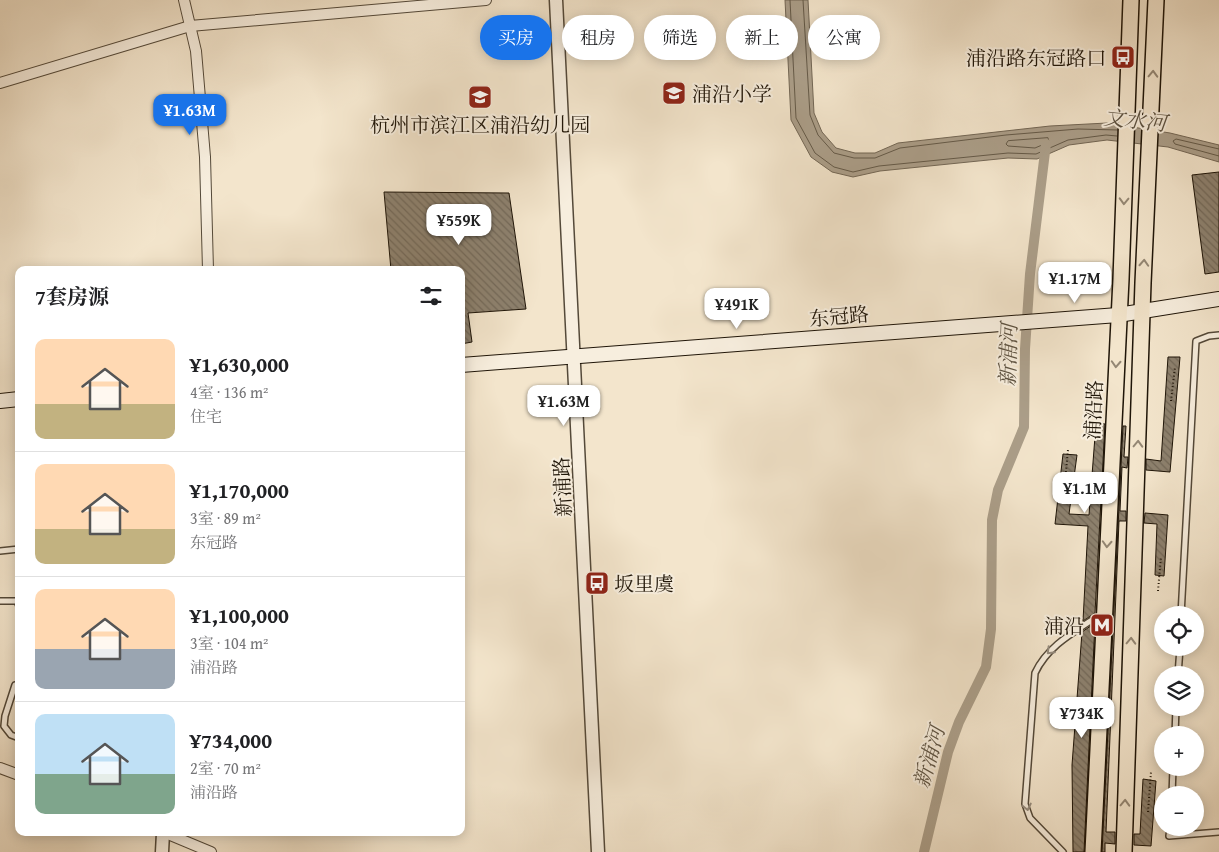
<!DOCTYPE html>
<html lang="zh">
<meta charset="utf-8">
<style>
:root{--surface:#fff;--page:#f6f6f6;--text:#202124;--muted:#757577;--line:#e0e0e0;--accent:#1a73e8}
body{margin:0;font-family:"Gentium Book Plus","Noto Serif SC",serif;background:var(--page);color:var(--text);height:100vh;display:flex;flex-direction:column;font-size:19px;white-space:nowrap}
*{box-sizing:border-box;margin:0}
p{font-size:16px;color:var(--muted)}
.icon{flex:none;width:28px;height:28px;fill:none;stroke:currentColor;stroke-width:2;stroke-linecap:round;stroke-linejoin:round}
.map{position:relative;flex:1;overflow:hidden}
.side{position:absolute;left:15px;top:266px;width:450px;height:570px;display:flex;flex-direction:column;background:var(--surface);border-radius:10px;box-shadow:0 2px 12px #0003}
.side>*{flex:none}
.top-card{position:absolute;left:480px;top:15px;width:475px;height:45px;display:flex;gap:10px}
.buttons{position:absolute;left:1154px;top:606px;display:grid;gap:10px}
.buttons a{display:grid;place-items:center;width:50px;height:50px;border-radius:50%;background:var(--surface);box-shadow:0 2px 12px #0003;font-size:25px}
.price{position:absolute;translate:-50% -42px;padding:0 11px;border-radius:10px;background:#fff;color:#222;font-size:16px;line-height:32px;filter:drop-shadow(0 1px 2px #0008)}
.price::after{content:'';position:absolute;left:50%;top:30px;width:15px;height:11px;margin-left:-8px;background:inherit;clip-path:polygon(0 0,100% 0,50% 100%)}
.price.active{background:var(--accent);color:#fff}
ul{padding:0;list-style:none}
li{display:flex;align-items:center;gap:15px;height:125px;padding:0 20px}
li+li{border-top:1px solid var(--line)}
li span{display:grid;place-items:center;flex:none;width:140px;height:100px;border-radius:10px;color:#555}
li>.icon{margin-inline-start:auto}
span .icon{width:60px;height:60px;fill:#fffc;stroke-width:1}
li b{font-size:21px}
h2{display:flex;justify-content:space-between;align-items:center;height:60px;padding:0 20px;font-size:21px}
.tag{padding:0 18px;border-radius:22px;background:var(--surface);box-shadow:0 2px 12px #0003;font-size:18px;line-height:45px}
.tag.active{background:var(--accent);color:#fff}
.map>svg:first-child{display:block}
.water{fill:#ab9e89;stroke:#736755}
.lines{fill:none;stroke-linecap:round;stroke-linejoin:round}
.shore{stroke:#655a48;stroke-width:1}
.canal{stroke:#ab9e89;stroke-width:10}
.building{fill:url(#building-back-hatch);stroke:#1f1508}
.service-casing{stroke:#544939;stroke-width:8}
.minor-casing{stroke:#544939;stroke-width:12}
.tertiary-casing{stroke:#544939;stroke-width:15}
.secondary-casing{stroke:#1f1508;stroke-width:16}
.primary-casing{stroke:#1f1508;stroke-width:18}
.path{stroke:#1f1508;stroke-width:2;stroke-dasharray:1 2.5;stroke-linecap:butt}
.service{stroke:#f7eede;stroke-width:5}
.minor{stroke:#f7eede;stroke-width:10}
.tertiary{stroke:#f7eede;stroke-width:12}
.secondary{stroke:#f7eede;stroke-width:14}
.primary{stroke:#f3e5cc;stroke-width:15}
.oneway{stroke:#948774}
.oneway2{stroke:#968c7e}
.labels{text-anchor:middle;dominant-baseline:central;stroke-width:4;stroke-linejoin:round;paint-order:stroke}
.poi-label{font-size:20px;fill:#1f1508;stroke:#f7eede;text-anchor:end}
.street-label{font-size:20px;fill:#1f1508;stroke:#f7eede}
.water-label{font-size:21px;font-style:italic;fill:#5e5342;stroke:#f7eede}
</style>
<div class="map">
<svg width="1219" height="852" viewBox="0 0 1219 852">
<defs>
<pattern id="building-back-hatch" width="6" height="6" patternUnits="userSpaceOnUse" patternTransform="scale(1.25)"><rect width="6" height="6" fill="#8d816e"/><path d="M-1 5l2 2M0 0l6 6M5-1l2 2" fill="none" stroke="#736858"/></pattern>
</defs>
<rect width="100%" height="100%" fill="#f3e5cc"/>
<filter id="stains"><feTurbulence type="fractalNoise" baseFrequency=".004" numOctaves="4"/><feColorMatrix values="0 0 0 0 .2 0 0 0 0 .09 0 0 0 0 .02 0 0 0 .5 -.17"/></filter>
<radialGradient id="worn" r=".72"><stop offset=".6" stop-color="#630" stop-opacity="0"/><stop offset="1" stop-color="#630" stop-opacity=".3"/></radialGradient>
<polygon class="water" points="785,0 808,0 814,113 822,132 836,148 855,153 875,153 898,143 1050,126 1107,123 1170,133 1219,145 1219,162 1168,147 1107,140 1069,145 1037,159 1008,158 880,171 853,177 832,172 811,157 791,120"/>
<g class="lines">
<g class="shore">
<polyline points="790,0 796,118 815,153 834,167 853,172 879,166 1008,153 1036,154 1068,140 1106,135 1117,136"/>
<polyline points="803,0 810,115 818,135 834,153 854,158 875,158 900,148 1006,135 1078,129 1118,130"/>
<polygon points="1048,138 1049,142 1035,148 1008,146 1006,144 1008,141"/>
<polyline points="1219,149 1176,139 1173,141 1175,144 1219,156"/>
</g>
<polyline class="canal" points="924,852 948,752 959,722 986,667 991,629 992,520 998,490 1024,427 1025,349 1030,274 1046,144"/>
</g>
<g class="building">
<polygon points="1219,172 1219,272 1205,274 1192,175"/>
<polygon points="384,192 509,193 526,309 468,313 472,342 461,344 461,270 391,270"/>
<polygon points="1168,357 1180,357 1170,472 1146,470 1146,459 1161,461"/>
<polygon points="1096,423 1105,424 1095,613 1083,621 1088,526 1055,524 1063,454 1077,455 1069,514 1089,515"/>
<polygon points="1123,426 1126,426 1124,457 1128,457 1127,468 1122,467 1120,511 1126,511 1126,521 1119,521 1106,832 1115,832 1115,844 1105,843 1105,852 1102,852"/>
<polygon points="1145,513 1168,515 1164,576 1155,575 1157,524 1144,523"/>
<polygon points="1095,623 1084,852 1073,852 1072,765 1082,632"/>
<polygon points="1143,779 1156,781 1151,846 1134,845 1134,834 1140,834"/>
</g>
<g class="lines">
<g class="service-casing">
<g id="service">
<polyline points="0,551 19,549"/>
<polyline points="0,601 17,601 19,606"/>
<polyline points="1181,615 1196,341 1209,336 1219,335"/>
<polyline points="1178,675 1180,648"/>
<polyline points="15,685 5,716 4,726 11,735 19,738"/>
<polyline points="1175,735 1176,708"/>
<polyline points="1172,795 1173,768"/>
<polyline points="1170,828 1169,836 1219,832"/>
<path d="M1063,852l-33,-34 -5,-14 10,-131c13,-28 41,-42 66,-59"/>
</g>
</g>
<g class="minor-casing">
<g id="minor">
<polyline points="184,0 196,51 205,157 208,270"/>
<polyline points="0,83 190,26 486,0"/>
<polyline points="0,768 19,775"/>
<polyline points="163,832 211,852"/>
</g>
</g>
<g class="tertiary-casing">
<g id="tertiary">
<polyline points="556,0 598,852"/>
<polyline points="162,852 163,833"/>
</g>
</g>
<g class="secondary-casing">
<g id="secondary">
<polyline points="461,365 1118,315 1219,299"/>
<polyline points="0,401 19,399"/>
</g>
</g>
<g class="primary-casing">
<g id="primary">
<polyline points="1093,852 1121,279 1131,0"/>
<polyline points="1124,852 1143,283 1156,0"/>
</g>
</g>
<g class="path">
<polyline points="1171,401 1175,367"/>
<polyline points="1064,493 1068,450"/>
<polyline points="1158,591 1161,557"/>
<polyline points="1148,812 1151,772"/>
</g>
<use href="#service" class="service"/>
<use href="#minor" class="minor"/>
<use href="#tertiary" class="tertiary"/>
<use href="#secondary" class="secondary"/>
<use href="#primary" class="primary"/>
</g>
<defs><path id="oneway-chevron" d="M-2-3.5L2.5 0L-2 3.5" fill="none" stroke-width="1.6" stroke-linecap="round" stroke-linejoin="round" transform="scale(1.25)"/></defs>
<g class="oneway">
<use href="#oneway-chevron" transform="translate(1153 74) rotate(-88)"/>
<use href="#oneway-chevron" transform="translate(1124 201) rotate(92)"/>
<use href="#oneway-chevron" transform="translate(1144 263) rotate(-87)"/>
<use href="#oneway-chevron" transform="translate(1116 364) rotate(93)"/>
<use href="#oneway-chevron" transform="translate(1138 444) rotate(-88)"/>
<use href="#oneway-chevron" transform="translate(1107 544) rotate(93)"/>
<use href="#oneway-chevron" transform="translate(1131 641) rotate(-88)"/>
<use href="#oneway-chevron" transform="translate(1125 803) rotate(-88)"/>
</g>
<g class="oneway2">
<use href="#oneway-chevron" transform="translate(1050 651) rotate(135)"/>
<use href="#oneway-chevron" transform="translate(1027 807) rotate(78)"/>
</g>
<defs>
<g id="bus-square" transform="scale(1.25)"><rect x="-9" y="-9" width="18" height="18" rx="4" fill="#8f2418" stroke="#f7eede"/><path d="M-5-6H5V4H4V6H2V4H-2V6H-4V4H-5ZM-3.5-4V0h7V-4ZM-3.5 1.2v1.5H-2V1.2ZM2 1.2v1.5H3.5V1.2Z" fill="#fff"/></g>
<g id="school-square" transform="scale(1.25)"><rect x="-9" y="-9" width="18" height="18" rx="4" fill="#8f2418" stroke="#f7eede"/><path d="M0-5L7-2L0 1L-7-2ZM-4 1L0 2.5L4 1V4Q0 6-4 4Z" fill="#fff"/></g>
<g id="metro-square" transform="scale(1.25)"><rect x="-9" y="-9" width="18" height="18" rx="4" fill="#8f2418" stroke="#f7eede"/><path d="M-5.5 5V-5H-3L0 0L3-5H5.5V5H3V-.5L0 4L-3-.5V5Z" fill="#fff"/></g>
</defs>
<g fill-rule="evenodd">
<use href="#bus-square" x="1123" y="57"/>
<use href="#school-square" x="674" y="93"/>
<use href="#school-square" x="480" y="97"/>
<use href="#bus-square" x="597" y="583"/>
<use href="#metro-square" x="1102" y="625"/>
</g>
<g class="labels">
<g class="poi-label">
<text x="1106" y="57">浦沿路东冠路口</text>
<text x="692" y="93" text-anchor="start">浦沿小学</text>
<text x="480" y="124" text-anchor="middle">杭州市滨江区浦沿幼儿园</text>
<text x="614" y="583" text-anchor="start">坂里虞</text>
<text x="1084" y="625">浦沿</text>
</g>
<g class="street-label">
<text transform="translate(839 316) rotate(-5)">东冠路</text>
<text transform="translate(1093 410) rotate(-87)">浦沿路</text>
<text transform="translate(562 487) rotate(-93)">新浦路</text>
</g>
<g class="water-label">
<text transform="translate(1135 120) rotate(6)">文水河</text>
<text transform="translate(1008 355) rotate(-88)">新浦河</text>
<text transform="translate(929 757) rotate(-74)">新浦河</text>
</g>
</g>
<rect width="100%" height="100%" filter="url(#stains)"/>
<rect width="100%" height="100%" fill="url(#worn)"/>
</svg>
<div class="buttons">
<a><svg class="icon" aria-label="locate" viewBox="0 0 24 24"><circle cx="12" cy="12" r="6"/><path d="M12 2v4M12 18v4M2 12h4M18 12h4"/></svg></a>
<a><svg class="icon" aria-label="layers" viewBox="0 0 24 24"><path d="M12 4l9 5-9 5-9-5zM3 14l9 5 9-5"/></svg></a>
<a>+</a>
<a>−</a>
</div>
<b class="price active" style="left:190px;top:136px">¥1.63M</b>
<b class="price" style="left:459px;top:246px">¥559K</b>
<b class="price" style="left:1075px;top:304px">¥1.17M</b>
<b class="price" style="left:737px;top:330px">¥491K</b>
<b class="price" style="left:564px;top:427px">¥1.63M</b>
<b class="price" style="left:1085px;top:514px">¥1.1M</b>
<b class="price" style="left:1082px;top:739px">¥734K</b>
<div class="top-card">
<a class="tag active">买房</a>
<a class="tag">租房</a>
<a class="tag">筛选</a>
<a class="tag">新上</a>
<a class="tag">公寓</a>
</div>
<section class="side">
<h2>7套房源<svg class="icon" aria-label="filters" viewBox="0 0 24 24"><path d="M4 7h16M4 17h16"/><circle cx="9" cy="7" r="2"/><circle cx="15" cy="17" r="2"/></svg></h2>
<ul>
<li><span style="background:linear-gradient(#ffd9b3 65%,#c2b280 0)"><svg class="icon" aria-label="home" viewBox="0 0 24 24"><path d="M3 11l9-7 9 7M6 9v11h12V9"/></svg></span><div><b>¥1,630,000</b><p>4室 · 136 m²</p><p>住宅</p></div></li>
<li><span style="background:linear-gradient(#ffd9b3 65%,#c2b280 0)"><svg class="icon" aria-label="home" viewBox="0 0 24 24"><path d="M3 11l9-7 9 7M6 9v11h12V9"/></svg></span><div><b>¥1,170,000</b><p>3室 · 89 m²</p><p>东冠路</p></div></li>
<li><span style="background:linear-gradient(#ffd9b3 60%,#9aa5b1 0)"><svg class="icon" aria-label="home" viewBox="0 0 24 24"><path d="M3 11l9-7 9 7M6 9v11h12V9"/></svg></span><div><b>¥1,100,000</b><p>3室 · 104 m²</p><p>浦沿路</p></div></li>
<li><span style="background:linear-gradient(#bfe0f5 60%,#7fa58c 0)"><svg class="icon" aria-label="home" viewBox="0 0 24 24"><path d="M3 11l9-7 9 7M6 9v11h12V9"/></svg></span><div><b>¥734,000</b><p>2室 · 70 m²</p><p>浦沿路</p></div></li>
</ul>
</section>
</div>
